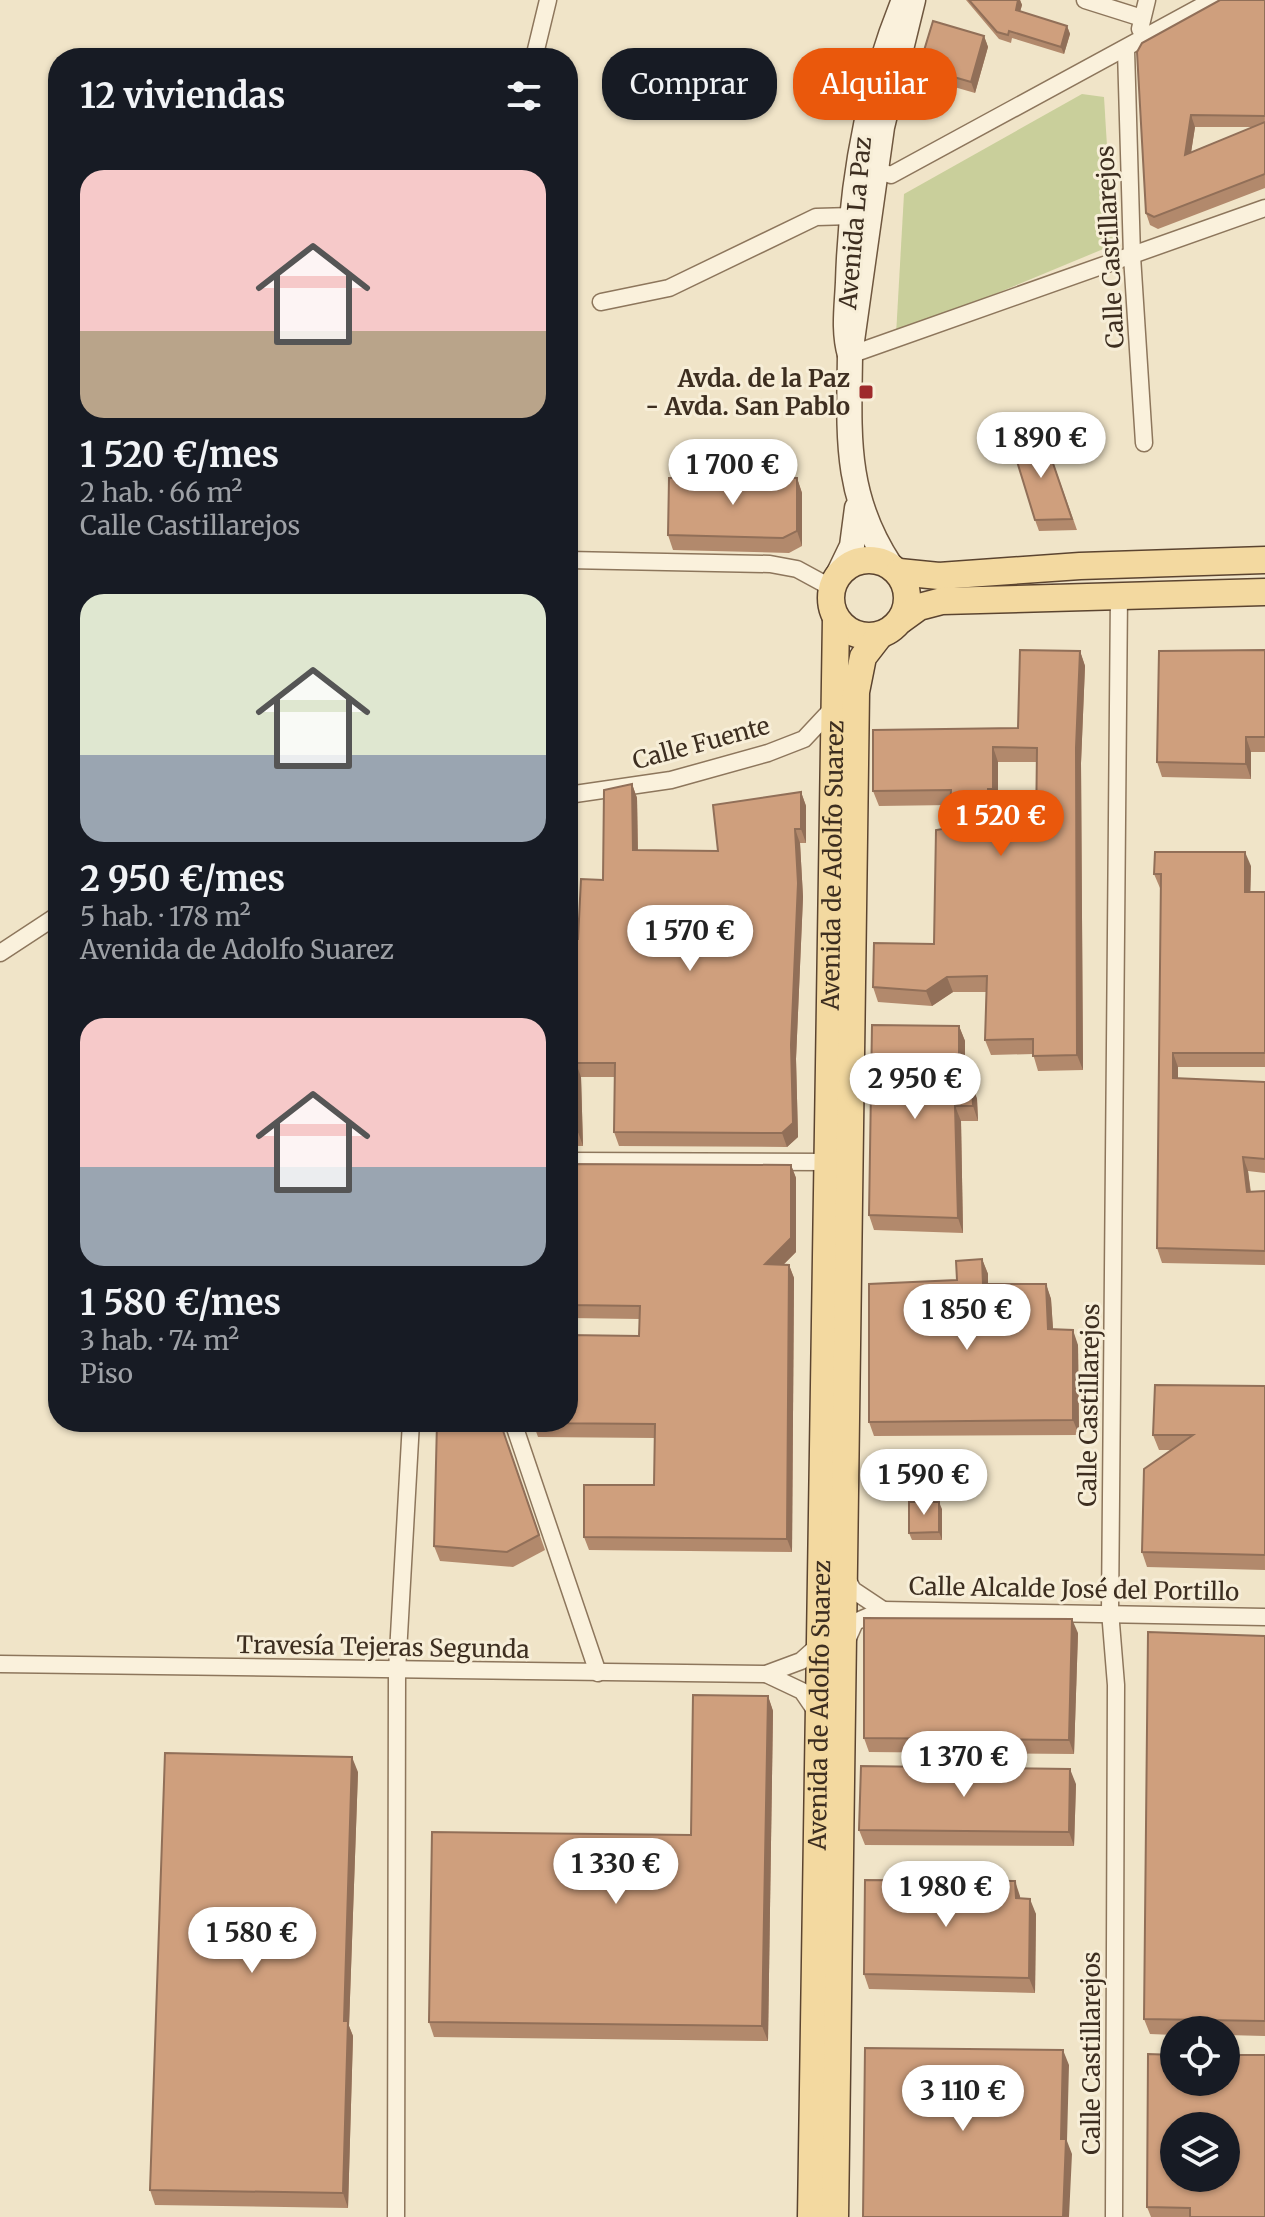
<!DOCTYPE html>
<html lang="es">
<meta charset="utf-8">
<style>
:root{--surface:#171b24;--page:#242831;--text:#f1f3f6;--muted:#9ea1a6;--accent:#ea580c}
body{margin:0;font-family:Merriweather,serif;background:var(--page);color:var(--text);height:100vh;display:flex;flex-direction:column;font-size:30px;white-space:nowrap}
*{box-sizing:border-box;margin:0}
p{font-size:26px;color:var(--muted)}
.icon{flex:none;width:44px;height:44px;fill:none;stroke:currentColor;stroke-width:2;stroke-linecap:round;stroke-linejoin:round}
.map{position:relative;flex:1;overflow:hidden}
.side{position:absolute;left:48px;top:48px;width:530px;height:1384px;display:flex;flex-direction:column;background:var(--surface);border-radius:32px;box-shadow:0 2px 6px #0004}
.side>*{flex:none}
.banner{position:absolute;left:602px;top:48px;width:542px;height:72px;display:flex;gap:16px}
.buttons{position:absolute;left:1160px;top:2016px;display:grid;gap:16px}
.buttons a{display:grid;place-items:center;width:80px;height:80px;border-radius:50%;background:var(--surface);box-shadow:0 2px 6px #0004;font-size:40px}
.price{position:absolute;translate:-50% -68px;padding:0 18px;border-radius:28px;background:#fff;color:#222;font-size:26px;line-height:52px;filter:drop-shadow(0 2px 4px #0008)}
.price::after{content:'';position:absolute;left:50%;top:48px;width:24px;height:18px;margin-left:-12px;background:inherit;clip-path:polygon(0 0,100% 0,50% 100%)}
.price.active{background:var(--accent);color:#fff}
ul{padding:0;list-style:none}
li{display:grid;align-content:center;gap:16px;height:424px;padding:0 32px}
li span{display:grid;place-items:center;height:248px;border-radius:24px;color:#555}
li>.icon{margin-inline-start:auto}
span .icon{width:144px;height:144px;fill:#fffc;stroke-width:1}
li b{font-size:34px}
h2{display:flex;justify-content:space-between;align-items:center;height:96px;padding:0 32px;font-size:34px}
.pill{padding:0 28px;border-radius:32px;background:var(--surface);box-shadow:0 2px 6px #0004;font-size:28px;line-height:72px}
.pill.active{background:var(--accent);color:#fff}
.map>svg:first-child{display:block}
.green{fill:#c9cf9b}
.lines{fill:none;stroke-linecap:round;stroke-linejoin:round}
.street-casing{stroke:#8d765c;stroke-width:19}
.secondary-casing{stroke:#6f573f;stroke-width:27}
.primary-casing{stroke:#5b4430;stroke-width:29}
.street{stroke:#faf1dc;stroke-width:16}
.secondary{stroke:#faf1dc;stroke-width:24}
.primary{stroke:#f3d9a0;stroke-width:26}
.wall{fill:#b2896c;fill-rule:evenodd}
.shaded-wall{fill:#916f58}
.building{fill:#cf9f7d;stroke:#916f58;stroke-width:2;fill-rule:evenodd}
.poi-dot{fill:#9e2a2b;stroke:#f7eed8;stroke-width:3}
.labels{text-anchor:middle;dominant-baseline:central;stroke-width:6;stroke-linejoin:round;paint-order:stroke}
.street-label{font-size:24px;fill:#3d2e20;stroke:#f7eed8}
.poi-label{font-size:24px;font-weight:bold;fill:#3d2e20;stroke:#f7eed8;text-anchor:end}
</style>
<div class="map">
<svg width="1265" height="2217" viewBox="0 0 1265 2217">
<rect width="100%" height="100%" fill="#f0e4c8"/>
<polygon class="green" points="1082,94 1104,97 1113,245 896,335 904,194"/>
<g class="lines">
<g class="street-casing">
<g id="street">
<polyline points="1085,0 1142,18"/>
<polyline points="1140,29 1147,0"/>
<polyline points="1126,50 1132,256 1144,443"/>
<polyline points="534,58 548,0"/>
<polyline points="876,162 882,172 891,175 1213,0"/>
<polyline points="601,302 669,288 816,217 852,216"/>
<polyline points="850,355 1265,208"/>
<polyline points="568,560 770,564 797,569 832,588"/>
<polyline points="568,795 671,780 768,753 804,739 833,708"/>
<polyline points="0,953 58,915"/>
<polyline points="568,1161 827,1162"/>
<polyline points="513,1422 598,1673"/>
<polyline points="846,1577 853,1590 883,1610"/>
<polyline points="848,1638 855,1622 883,1610 1265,1617"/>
<polyline points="0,1664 766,1674 801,1661 820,1644"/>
<polyline points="766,1674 802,1691 817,1713"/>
<polyline points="396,2217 397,1671 411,1422"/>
<polyline points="1114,2217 1116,1685 1110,1611 1119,593"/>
</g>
</g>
<g class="secondary-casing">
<g id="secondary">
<path d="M904,0c-37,90 -53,184 -56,282 -1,24 -5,49 2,73l32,-228 31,-127"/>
<path d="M850,355c-1,80 -6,140 40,210"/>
<polyline points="838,575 852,546 857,508"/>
</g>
</g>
<g class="primary-casing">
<g id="primary">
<circle cx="869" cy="598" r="38"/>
<polyline points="899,572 939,576 1080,566 1265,560"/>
<polyline points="901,620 919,607 942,601 1265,592"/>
<path id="s1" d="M811,2217l25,-1599"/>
<polyline points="835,2217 856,692 863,657 880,635"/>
</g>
</g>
<use href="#street" class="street"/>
<use href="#secondary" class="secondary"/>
<use href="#primary" class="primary"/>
</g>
<g class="wall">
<polygon points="966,0 1020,0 1022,5 1020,12 1067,26 1070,34 1064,54 1012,38 1011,43 999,39"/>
<path d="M1265,0v188l-107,41 -8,-4 -4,-12 -9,-161zM1195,127h58l-62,25z"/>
<polygon points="984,36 988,47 975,93 923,78 919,67"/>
<polygon points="1043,434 1077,530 1039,531 1035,520"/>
<polygon points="797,478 802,493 802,546 789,553 673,550 668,535"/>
<polygon points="1265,650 1265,752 1251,752 1251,779 1162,777 1157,762"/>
<path d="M1080,651l5,15 -4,97 2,307 -45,1 -5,-17 -42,1 -6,-15 1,-48h-33l-21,14 -54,-4 -5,-15 61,-43 15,-116 1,-23 -71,1 -6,-15 145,-63zM998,762h38v68l-43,2 1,-28h4z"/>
<polygon points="632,784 637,798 638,850 718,851 801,792 806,806 806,843 800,843 803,897 796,1059 798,1137 787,1147 619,1146 614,1132 615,1077 581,1077 583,1146 568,1146 568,939 578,939 603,880"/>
<polygon points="568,797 575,811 574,898 568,897"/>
<polygon points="1251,866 1250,892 1265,892 1265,1067 1178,1067 1178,1078 1265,1082 1265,1173 1248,1171 1251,1192 1265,1191 1265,1265 1162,1263 1157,1248 1161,888 1160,888 1154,874"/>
<polygon points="959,1026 965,1041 965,1084 972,1084 977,1099 978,1121 961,1121 963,1233 874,1230 869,1215"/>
<polygon points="568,1164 791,1165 796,1178 796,1252 783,1265 789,1265 794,1278 792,1552 589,1550 584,1537 654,1485 655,1438 538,1437 533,1423 639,1336 640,1319 568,1318"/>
<polygon points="982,1259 988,1274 988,1284 1046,1284 1051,1299 1053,1329 1078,1345 1079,1435 874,1436 869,1422 957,1280"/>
<polygon points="1265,1386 1265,1570 1147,1567 1142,1552 1172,1450 1159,1450 1153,1435"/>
<polygon points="500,1422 545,1550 513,1567 440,1561 434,1546"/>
<polygon points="942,1509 942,1540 912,1540 909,1533"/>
<polygon points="1078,1633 1074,1754 869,1752 864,1738"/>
<polygon points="1265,1636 1265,2036 1226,2035 1226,2030 1174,2030 1174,2035 1150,2034 1144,2019"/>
<polygon points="768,1696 773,1711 768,2041 434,2037 429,2022 691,1835"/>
<polygon points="358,1772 349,2026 353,2036 348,2208 155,2205 150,2190"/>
<polygon points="1076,1784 1074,1846 865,1845 859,1830"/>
<polygon points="1020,1896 1020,1898 1036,1914 1035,1993 869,1989 864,1974"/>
<polygon points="1148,2054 1265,2217 1151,2217 1147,2207"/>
</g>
<g class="shaded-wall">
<polygon points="1018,0 1020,0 1022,5 1018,18 1016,10"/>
<polygon points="1067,26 1070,34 1064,54 1061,47"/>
<polygon points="984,36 988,47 975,93 971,82"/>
<polygon points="1191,115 1195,127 1189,166 1185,155"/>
<polygon points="797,478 802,493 802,546 797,531"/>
<polygon points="1080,651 1085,666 1081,763 1083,1070 1077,1055 1076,748"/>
<polygon points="1246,737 1251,752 1251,779 1246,764"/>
<polygon points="993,747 998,762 998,804 993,789"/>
<polygon points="632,784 637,798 638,864 633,850"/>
<polygon points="988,789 994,804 993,847 987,832"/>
<polygon points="801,792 806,806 806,843 801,829"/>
<polygon points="570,797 575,811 574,898 569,884"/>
<polygon points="795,829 800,843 803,897 796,1059 798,1137 787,1147 782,1133 791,1045"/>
<polygon points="1245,852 1251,866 1250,907 1245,892"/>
<polygon points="947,977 953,992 932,1006 926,991"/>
<polygon points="959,1026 965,1041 965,1098 959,1084"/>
<polygon points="1173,1053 1178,1067 1178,1093 1173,1078"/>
<polygon points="576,1063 581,1077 583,1146 578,1132"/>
<polygon points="972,1084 977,1099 978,1121 973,1106"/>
<polygon points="955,1106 961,1121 963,1233 958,1218"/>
<polygon points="1243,1157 1248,1171 1252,1206 1247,1192"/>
<polygon points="791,1165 796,1178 796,1252 770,1278 765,1264"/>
<polygon points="982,1259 988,1274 988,1299 983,1284"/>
<polygon points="789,1265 794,1278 792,1552 787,1539"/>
<polygon points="1046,1284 1051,1299 1054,1344 1048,1329"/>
<polygon points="1073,1330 1078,1345 1079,1435 1073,1420"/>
<polygon points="939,1502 942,1509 942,1540 939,1532"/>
<polygon points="1072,1619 1078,1633 1074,1754 1069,1740"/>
<polygon points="768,1696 773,1711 768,2041 762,2026"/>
<polygon points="352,1757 358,1772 349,2026 353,2036 348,2208 343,2193 344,2021"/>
<polygon points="1070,1769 1076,1784 1074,1846 1069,1832"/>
<polygon points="1015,1881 1020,1896 1021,1913 1016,1898"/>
<polygon points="1030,1899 1036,1914 1035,1993 1029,1978"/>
<polygon points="1063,2050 1069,2065 1067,2141 1072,2154 1069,2217 1063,2217 1061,2139"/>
</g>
<g class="building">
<polygon points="969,0 1018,0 1016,10 1067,26 1061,47 1009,31 1008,35 997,32"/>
<polygon points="1220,0 1265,0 1265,116 1191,115 1185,155 1265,122 1265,174 1154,217 1146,213 1137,52 1142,43"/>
<polygon points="933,21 984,36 971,82 919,67"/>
<polygon points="1043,434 1072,519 1035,520 1012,445"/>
<polygon points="669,478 797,478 797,531 783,538 668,535"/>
<path d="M1020,650l60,1 -4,97 1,307 -44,1v-17l-48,1 2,-64 -40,1 -21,14 -53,-4 1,-44 60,1 2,-114 13,-2 2,-38 -78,1v-61l145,-2zM993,747l44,1 -1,82 -49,2 1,-43h5z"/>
<polygon points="1265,650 1265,737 1246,737 1246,764 1157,762 1159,651"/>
<polygon points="632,784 633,850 718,851 713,805 801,792 801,829 795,829 798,883 791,1045 793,1123 782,1133 614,1132 615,1063 576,1063 578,1132 568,1132 568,939 578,939 581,879 603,880 604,790"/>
<polygon points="568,797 570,797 569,884 568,884"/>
<polygon points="1155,852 1245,852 1245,892 1265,892 1265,1053 1173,1053 1173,1078 1265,1082 1265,1159 1243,1157 1247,1192 1265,1191 1265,1251 1157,1248 1161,874 1154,874"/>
<polygon points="872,1025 959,1026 959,1084 972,1084 973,1106 955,1106 958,1218 869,1215"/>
<polygon points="568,1164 791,1165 791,1238 765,1264 789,1265 787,1539 584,1537 584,1485 654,1485 655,1424 533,1423 533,1422 568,1422 568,1335 639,1336 640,1306 568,1305"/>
<polygon points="982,1259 983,1284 1046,1284 1048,1329 1073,1330 1073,1420 869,1422 869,1284 957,1280 956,1261"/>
<polygon points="1155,1385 1265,1386 1265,1555 1142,1552 1144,1469 1193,1435 1153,1435"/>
<polygon points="437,1422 500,1422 539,1535 507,1552 434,1546"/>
<polygon points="909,1502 939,1502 939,1532 909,1533"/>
<polygon points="864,1618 1072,1619 1069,1740 864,1738"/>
<polygon points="1148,1632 1265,1636 1265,2021 1144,2019"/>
<polygon points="693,1695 768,1696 762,2026 429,2022 432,1832 691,1835"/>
<polygon points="165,1753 352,1757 344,2021 348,2021 343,2193 150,2190"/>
<polygon points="861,1766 1070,1769 1069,1832 859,1830"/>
<polygon points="865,1880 1015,1881 1016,1898 1030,1899 1029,1978 864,1974"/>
<polygon points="865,2048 1063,2050 1061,2139 1066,2139 1063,2217 863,2217"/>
<path d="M1148,2054l26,1v27h52v-27h39v162h-75v-9l-43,-1zM1174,2126h52v52h-52z"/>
</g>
<rect class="poi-dot" x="858" y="384" width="16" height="16" rx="4"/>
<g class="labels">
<g class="street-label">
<text transform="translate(855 223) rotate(-85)">Avenida La Paz</text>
<text transform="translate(1110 247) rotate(-93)">Calle Castillarejos</text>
<text transform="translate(701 743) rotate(-15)">Calle Fuente</text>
<text stroke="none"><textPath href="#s1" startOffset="1352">Avenida de Adolfo Suarez</textPath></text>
<text transform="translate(1089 1405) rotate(-89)">Calle Castillarejos</text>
<text transform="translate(1074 1589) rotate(1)">Calle Alcalde José del Portillo</text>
<text transform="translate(383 1647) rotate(1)">Travesía Tejeras Segunda</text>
<text stroke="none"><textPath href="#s1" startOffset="512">Avenida de Adolfo Suarez</textPath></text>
<text transform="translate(1091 2053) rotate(-90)">Calle Castillarejos</text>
</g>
<g class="poi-label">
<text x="850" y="378">Avda. de la Paz<tspan x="850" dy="28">- Avda. San Pablo</tspan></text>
</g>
</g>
</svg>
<div class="buttons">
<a><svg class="icon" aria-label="locate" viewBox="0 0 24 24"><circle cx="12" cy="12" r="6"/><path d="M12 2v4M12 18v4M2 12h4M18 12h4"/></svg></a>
<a><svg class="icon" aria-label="layers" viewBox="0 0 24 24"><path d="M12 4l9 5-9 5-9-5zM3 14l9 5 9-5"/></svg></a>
</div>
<b class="price" style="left:1041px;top:480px">1 890 €</b>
<b class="price" style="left:733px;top:507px">1 700 €</b>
<b class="price active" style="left:1001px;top:858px">1 520 €</b>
<b class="price" style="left:690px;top:973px">1 570 €</b>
<b class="price" style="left:915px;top:1121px">2 950 €</b>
<b class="price" style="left:967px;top:1352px">1 850 €</b>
<b class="price" style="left:924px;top:1517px">1 590 €</b>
<b class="price" style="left:964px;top:1799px">1 370 €</b>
<b class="price" style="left:616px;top:1906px">1 330 €</b>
<b class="price" style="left:946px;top:1929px">1 980 €</b>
<b class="price" style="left:252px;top:1975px">1 580 €</b>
<b class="price" style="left:963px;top:2133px">3 110 €</b>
<div class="banner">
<a class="pill">Comprar</a>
<a class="pill active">Alquilar</a>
</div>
<section class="side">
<h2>12 viviendas<svg class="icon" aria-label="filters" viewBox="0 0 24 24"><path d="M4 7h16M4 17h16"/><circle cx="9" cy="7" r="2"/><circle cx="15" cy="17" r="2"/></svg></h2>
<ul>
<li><span style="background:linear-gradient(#f6c9c9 65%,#b9a48a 0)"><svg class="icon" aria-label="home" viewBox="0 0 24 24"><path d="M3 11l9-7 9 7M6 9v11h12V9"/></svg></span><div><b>1 520 €/mes</b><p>2 hab. · 66 m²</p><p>Calle Castillarejos</p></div></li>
<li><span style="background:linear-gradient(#dfe7d0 65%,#9aa5b1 0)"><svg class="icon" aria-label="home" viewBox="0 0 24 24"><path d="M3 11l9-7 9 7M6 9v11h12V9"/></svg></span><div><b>2 950 €/mes</b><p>5 hab. · 178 m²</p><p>Avenida de Adolfo Suarez</p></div></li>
<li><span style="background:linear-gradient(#f6c9c9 60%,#9aa5b1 0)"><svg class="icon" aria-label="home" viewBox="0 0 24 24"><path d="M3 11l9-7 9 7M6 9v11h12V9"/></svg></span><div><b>1 580 €/mes</b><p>3 hab. · 74 m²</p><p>Piso</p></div></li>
</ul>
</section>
</div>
